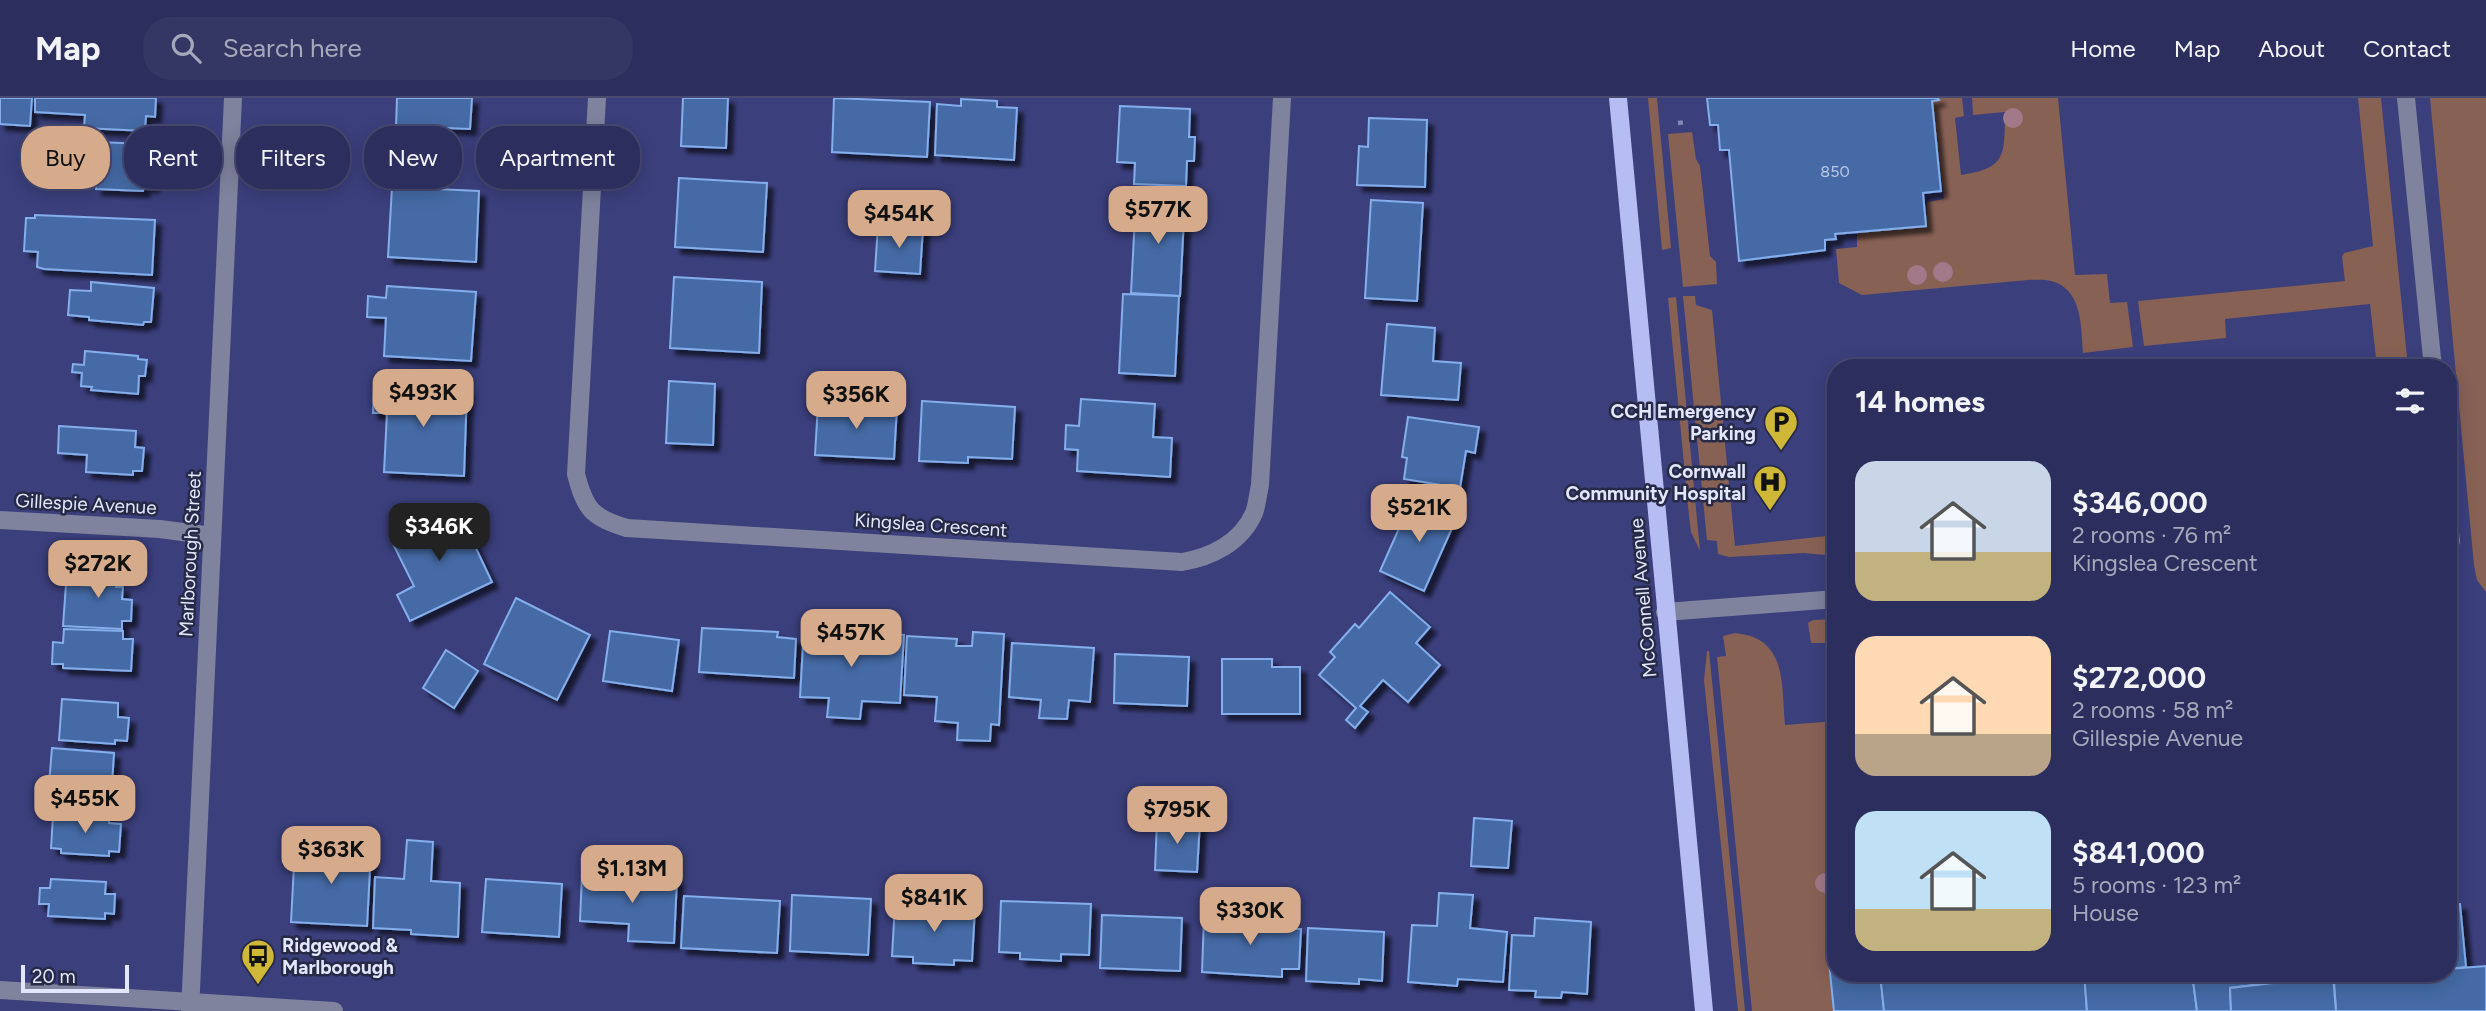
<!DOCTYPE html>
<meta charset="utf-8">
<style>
:root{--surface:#2c2f5d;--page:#343763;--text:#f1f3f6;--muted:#a6a9bc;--line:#484a72;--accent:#d6ab8b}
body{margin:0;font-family:Figtree,sans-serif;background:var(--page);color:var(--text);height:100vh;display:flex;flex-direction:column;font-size:26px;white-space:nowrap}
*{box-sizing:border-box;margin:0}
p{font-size:23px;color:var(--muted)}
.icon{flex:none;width:38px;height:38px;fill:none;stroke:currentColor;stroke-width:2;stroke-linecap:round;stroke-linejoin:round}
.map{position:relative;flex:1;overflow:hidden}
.details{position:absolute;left:1827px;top:261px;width:630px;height:623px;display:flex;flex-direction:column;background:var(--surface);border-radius:28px;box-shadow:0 4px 18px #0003,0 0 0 2px var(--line)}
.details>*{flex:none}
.banner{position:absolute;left:21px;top:28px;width:665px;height:63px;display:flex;gap:14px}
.scale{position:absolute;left:21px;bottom:18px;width:108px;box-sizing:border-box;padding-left:7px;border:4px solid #e3e7fd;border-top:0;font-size:19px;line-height:24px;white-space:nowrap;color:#e3e7fd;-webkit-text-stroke:5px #272a46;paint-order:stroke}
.price{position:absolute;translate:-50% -60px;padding:0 16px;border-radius:14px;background:var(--accent);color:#111;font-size:23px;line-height:46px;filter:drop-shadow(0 2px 4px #0008)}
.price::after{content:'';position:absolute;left:50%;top:42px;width:21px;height:16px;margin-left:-10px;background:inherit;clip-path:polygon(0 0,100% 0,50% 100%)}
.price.current{background:#222;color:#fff}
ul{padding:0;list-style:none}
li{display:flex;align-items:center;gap:21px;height:175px;padding:0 28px}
li span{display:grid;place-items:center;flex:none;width:196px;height:140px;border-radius:21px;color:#555}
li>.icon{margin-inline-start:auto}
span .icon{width:84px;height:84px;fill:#fffc;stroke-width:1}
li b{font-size:30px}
h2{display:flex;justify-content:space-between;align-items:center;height:84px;padding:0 28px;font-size:30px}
.chip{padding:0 24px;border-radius:28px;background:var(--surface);box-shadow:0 4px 18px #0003,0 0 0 2px var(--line);font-size:24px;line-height:63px}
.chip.current{background:var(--accent);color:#111}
header{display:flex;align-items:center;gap:42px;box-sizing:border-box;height:98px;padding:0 35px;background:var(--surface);border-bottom:2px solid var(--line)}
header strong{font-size:33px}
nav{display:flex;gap:38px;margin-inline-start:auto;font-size:24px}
.search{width:490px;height:63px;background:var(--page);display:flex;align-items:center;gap:18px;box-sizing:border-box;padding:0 24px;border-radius:28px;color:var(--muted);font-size:26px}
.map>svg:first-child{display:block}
.green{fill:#886155}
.building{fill:#446ba5;stroke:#84aeec;stroke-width:2;filter:url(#shadow)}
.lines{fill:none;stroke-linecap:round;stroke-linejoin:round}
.path{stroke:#8488b4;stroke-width:4.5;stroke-dasharray:5 3.5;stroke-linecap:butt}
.minor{stroke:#7f839d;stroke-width:18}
.major{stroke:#b5bdf2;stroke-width:18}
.tree{fill:#a17988}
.labels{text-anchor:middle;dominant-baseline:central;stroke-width:5;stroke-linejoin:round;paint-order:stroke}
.number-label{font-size:16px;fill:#bbc8e7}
.poi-label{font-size:19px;font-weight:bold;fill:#e3e7fd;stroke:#272a46;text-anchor:end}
.street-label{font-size:19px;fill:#e3e7fd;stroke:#272a46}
</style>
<header>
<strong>Map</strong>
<div class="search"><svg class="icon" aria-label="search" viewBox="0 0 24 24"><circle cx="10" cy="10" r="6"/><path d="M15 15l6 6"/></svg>Search here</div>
<nav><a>Home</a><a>Map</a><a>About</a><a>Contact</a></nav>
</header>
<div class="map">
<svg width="2486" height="913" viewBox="0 0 2486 913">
<defs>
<filter id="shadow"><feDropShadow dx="6" dy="6" stdDeviation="2" flood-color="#0009"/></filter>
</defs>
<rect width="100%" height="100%" fill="#3b3f7c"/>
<g class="green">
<polygon points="1648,0 1657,0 1671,150 1662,152"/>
<path d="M1938,0h24l2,18 -9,2 6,57c47,-7 43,-21 44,-63l-32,3 -1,-17h86l17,177 32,-1 3,29 17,-1 6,45 -50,6c-2,-25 0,-64 -32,-72 -7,-2 -15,-1 -23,-1l-166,15 -23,-12 -3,-34 21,-2v-15l69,-6 1,-24 17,-3 -12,-98 6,-1z"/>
<polygon points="2358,0 2381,0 2408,269 2377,269 2370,206 2225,221 2226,240 2144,248 2138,203 2345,183 2342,159 2344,155 2373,148"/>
<polygon points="2430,0 2486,0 2486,494 2477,482 2474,467"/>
<polygon points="1692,34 1696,61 1700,68 1710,158 1716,164 1717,186 1683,189 1668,36"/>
<polygon points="1683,198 1695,198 1696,207 1712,212 1735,448 1836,437 1836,458 1804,455 1729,459 1718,456 1717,443 1707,442"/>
<polygon points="1676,199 1700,453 1691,434 1689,418 1668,200"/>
<polygon points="1836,521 1836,545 1811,545 1808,525 1813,522"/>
<path d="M1735,535c53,5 46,51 50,92l51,-4v212l-10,2 8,76h-82l-35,-354 9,-1 -3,-20z"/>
<polygon points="1707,553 1709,553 1745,913 1738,913 1704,582"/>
</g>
<g class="building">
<polygon points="0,0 32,0 30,28 0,26"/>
<polygon points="35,0 156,0 155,19 146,18 145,33 84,30 85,17 35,14"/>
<polygon points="397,0 472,0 470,31 396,28"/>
<polygon points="683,0 728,0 726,50 681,48"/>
<polygon points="834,0 930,4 927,59 832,54"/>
<polygon points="1707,0 1938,0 1939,2 1932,3 1941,93 1923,95 1926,128 1835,136 1836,141 1825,142 1825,152 1739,163 1729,52 1720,52 1718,27 1710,27"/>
<polygon points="961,1 997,3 997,9 1017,10 1014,62 935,57 937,6 961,8"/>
<polygon points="1120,8 1190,11 1189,39 1195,39 1194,63 1187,63 1186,88 1134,86 1135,65 1117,64"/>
<polygon points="1369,20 1427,22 1425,89 1357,87 1359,48 1368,49"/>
<polygon points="98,44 145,46 145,51 155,51 153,88 144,88 143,93 96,91"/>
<polygon points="679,80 767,85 763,154 675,149"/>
<polygon points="392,89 479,93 476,164 388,159"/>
<polygon points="1136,98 1185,100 1180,198 1131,195"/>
<polygon points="1371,102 1423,105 1417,203 1365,200"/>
<polygon points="35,117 155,122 152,177 44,171 37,169 38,154 24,153 26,120 35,120"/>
<polygon points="878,127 923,130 920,176 875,173"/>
<polygon points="674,179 762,184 759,255 670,250"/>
<polygon points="91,184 154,190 151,224 144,224 143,227 89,222 89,219 68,217 70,192 91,193"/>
<polygon points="387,188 476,194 471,263 384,258 386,220 367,219 368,198 386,200"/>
<polygon points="1123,196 1179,198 1175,278 1119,275"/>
<polygon points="1387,226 1435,230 1433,263 1461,265 1458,302 1381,297"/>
<polygon points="85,253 138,258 138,261 147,262 145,278 139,278 138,296 91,292 92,289 81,288 82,275 72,274 73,266 84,267"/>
<polygon points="669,283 715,286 713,347 666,345"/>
<polygon points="374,287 467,291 464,378 384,374 387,315 373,315"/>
<polygon points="1081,301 1155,306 1153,339 1172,340 1170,379 1077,373 1078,352 1065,351 1066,327 1079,328"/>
<polygon points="922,303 1015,309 1012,361 968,359 968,365 919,363"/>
<polygon points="818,306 897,309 894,361 815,357"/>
<polygon points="1408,319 1479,329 1475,355 1466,353 1460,390 1404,381 1407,360 1402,359"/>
<polygon points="59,328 136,333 135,349 144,350 142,373 133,373 133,377 86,374 87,357 58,355"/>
<polygon points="1413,399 1457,419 1424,493 1380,473"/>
<polygon points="456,408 492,484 410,523 397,497 414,488 390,440"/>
<polygon points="95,460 118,462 116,489 123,489 122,501 132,502 131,523 122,523 122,531 63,528 66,486 94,488"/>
<polygon points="1390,494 1430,529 1416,545 1440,567 1408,604 1383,582 1360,608 1368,614 1355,630 1346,622 1356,610 1319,577 1335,559 1330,554 1355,526 1359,530"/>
<polygon points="516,500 590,537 557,602 484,566"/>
<polygon points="702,530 778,534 777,539 796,541 794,580 699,574"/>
<polygon points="804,530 904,537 900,605 862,603 860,621 827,619 829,600 800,599"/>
<polygon points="64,531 123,533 123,541 133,541 131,573 63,570 63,566 52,566 53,544 63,545"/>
<polygon points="610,533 679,542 672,593 603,583"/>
<polygon points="973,534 1004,536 999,627 991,626 990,643 957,642 958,625 935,623 937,599 904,597 907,538 957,541 956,548 972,548"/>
<polygon points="1012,545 1094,550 1090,604 1069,602 1067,621 1039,620 1041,602 1009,599"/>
<polygon points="446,552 478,573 454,610 423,590"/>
<polygon points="1115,556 1189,559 1187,608 1114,605"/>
<polygon points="1222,561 1272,561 1272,569 1300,569 1300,616 1222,616"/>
<polygon points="62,601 118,605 118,619 129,620 127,643 115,642 115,646 59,642"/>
<polygon points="52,650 114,655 111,702 48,698"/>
<polygon points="62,715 109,718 109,725 121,726 119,754 109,753 109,758 61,755 61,751 51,750 53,718 62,719"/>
<polygon points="1474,720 1512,723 1508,770 1471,768"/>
<polygon points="1157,722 1200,724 1197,774 1155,772"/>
<polygon points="407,742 433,744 431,783 460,785 458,839 411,836 411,832 373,830 375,779 404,781"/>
<polygon points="295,748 371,752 367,828 291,824"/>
<polygon points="582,776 677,781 674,845 628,843 629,826 580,823"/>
<polygon points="51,781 106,784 105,796 115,796 114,816 105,815 105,821 48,818 49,806 39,806 40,790 50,790"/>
<polygon points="486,781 562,786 559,839 482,834"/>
<polygon points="1439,795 1473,797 1470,830 1507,834 1503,884 1458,881 1457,888 1408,884 1412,827 1437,828"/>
<polygon points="792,797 871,801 868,857 790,853"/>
<polygon points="684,798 780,803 777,855 681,850"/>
<polygon points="1001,803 1091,806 1089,857 1061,856 1061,863 1020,861 1020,855 999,854"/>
<polygon points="895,806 975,810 972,863 954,862 954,867 913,865 913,859 892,858"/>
<polygon points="2460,806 2466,869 2448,871 2448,807"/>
<polygon points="1102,817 1182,820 1180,873 1100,870"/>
<polygon points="1204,819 1285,823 1284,831 1301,831 1299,871 1282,871 1282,879 1202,874"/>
<polygon points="1535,820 1591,824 1587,896 1562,894 1561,900 1535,899 1536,893 1509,892 1512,837 1534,838"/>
<polygon points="1308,830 1384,834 1382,883 1359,881 1359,886 1306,883"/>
<polygon points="1836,835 1836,875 1880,875 1884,913 1834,913 1826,836"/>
<polygon points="2486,868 2486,913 2336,913 2334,882 2395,875 2448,875 2448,871"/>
<polygon points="1880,875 2084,875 2087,913 1884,913"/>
<polygon points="2084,875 2192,875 2197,913 2087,913"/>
<polygon points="2192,875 2296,875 2297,882 2230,890 2231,913 2197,913"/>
<polygon points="2333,878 2336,913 2231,913 2230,890"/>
</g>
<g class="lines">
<polyline class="path" points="1678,25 1686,24"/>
<g class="minor">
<path d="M597,0l-21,376c9,35 16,44 51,54l555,34c29,-5 59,-19 72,-49 3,-8 4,-19 6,-28l22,-387"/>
<polyline points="2406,0 2433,270"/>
<polyline points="2448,420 2451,443 2448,443"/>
<polyline points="0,422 160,431 212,438"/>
<polyline points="1665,514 1836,501"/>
<polyline points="0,892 334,913"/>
<polyline points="190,913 233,0"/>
</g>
<polyline class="major" points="1618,0 1704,913"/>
</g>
<g class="tree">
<circle cx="2013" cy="20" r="10"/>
<circle cx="1943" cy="174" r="10"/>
<circle cx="1917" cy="177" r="10"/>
<circle cx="1825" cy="785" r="10"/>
</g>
<defs>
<g id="parking-pin" transform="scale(1.75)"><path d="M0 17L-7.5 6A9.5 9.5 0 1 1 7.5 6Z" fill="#cfb837" stroke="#272a46"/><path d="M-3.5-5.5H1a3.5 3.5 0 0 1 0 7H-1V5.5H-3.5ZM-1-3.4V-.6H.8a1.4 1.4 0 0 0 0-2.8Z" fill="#111"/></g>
<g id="hospital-pin" transform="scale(1.75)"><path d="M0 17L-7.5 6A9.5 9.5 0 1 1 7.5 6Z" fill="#cfb837" stroke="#272a46"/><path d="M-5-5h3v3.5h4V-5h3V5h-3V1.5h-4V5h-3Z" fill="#111"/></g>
<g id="bus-pin" transform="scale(1.75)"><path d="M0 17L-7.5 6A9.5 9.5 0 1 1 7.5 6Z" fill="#cfb837" stroke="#272a46"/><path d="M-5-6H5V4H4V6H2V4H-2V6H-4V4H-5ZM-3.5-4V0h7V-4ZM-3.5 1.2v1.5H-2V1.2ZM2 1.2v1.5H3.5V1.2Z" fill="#111"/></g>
</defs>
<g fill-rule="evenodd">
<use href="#parking-pin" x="1781" y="324"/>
<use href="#hospital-pin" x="1770" y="384"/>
<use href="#bus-pin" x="258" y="858"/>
</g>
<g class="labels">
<g class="number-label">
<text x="1835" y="73">850</text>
</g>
<g class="poi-label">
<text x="1756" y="313">CCH Emergency<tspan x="1756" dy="22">Parking</tspan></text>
<text x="1746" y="373">Cornwall<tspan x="1746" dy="22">Community Hospital</tspan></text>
<text x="282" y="847" text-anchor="start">Ridgewood &amp;<tspan x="282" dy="22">Marlborough</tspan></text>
</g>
<g class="street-label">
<text transform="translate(86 406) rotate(3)">Gillespie Avenue</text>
<text transform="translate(931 427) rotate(4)">Kingslea Crescent</text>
<text transform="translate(190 456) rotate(-87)">Marlborough Street</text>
<text transform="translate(1643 500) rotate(-95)">McConnell Avenue</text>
</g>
</g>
</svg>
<div class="scale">20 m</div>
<b class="price" style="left:1158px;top:148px">$577K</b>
<b class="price" style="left:899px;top:152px">$454K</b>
<b class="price" style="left:423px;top:331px">$493K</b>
<b class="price" style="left:856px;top:333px">$356K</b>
<b class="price" style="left:1419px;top:446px">$521K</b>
<b class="price current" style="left:439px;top:465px">$346K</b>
<b class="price" style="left:98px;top:502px">$272K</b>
<b class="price" style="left:851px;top:571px">$457K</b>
<b class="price" style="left:85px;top:737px">$455K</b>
<b class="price" style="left:1177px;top:748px">$795K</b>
<b class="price" style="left:331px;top:788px">$363K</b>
<b class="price" style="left:632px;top:807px">$1.13M</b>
<b class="price" style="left:934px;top:836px">$841K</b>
<b class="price" style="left:1250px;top:849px">$330K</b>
<div class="banner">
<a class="chip current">Buy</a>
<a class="chip">Rent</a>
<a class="chip">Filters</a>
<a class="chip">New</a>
<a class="chip">Apartment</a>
</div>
<section class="details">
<h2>14 homes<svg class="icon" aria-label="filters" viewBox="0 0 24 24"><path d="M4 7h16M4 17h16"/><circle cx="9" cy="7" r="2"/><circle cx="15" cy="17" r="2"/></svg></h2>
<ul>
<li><span style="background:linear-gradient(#c9d6e8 65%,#c2b280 0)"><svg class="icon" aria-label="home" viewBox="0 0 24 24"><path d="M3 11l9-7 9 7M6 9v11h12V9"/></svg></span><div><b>$346,000</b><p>2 rooms · 76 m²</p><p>Kingslea Crescent</p></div></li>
<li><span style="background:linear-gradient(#ffd9b3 70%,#b9a48a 0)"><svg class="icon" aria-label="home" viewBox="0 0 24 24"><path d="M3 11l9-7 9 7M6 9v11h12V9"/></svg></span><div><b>$272,000</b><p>2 rooms · 58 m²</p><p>Gillespie Avenue</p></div></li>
<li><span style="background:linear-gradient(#bfe0f5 70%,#c2b280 0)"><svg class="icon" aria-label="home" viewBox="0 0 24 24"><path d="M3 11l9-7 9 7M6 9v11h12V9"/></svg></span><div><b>$841,000</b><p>5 rooms · 123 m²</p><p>House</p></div></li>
</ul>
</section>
</div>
